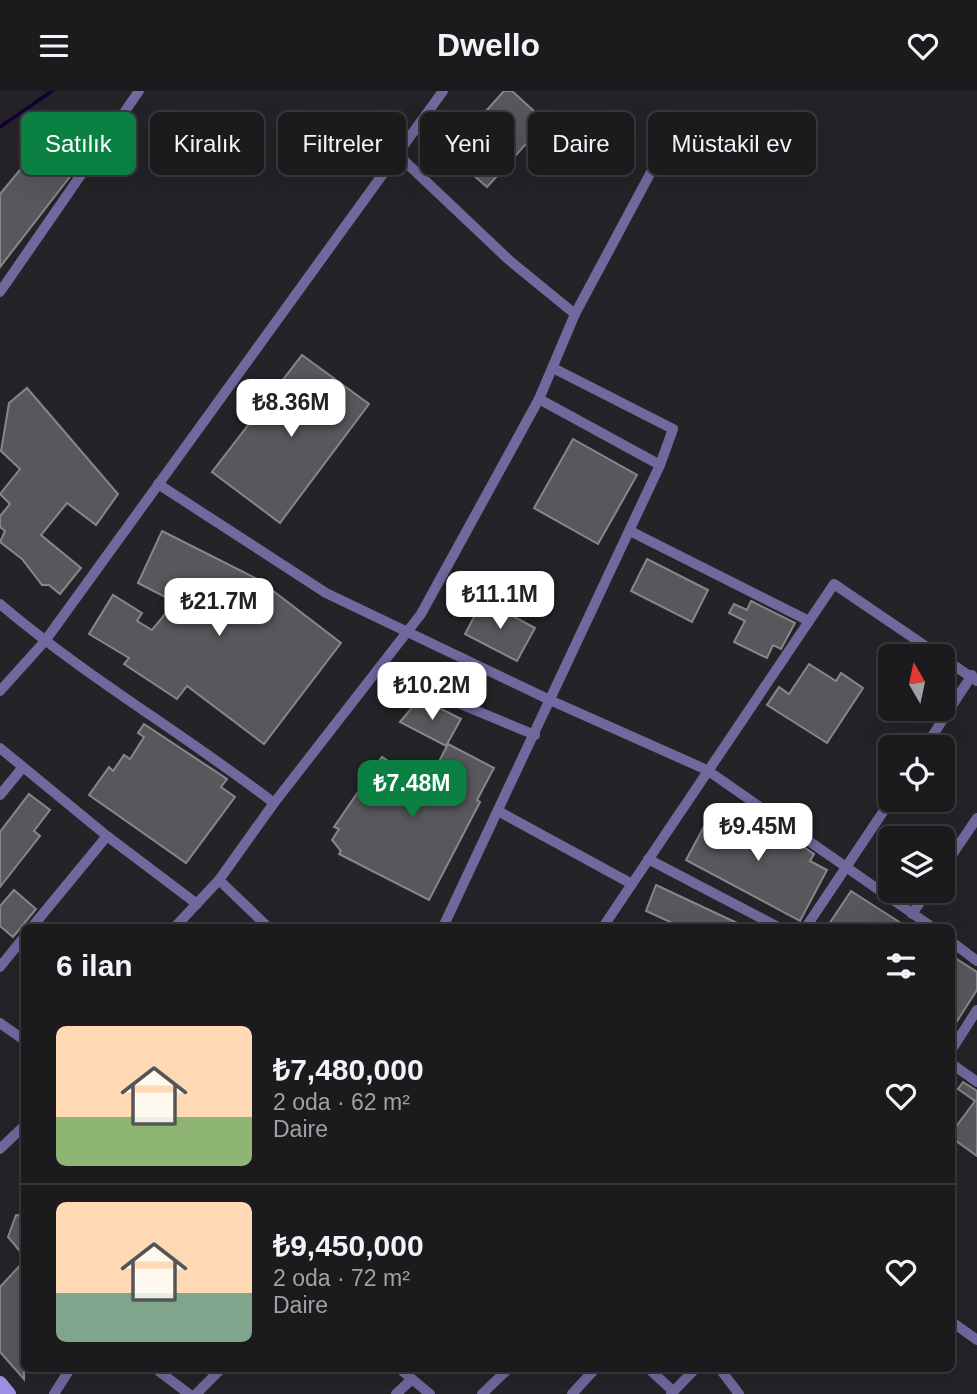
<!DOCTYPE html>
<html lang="tr">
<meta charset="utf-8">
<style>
:root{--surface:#1b1a1d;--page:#28272a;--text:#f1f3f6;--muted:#a0a1a4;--line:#39383b;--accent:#0b8043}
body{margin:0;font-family:Arial,sans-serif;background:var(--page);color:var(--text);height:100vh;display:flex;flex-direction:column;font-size:26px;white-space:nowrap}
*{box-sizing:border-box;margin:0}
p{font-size:23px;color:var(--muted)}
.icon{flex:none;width:38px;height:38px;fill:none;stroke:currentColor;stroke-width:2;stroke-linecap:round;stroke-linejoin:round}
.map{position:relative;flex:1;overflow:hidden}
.drawer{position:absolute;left:21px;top:833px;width:934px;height:448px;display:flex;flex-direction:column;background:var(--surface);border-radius:10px;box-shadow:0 7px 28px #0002,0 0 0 2px var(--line)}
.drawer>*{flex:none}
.banner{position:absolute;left:21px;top:21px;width:936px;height:63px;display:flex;gap:14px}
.needle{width:46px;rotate:351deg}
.tools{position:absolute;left:878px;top:553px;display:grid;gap:14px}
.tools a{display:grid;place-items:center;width:77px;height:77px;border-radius:10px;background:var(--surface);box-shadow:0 7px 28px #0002,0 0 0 2px var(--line);font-size:35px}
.price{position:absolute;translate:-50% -60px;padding:0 16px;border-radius:14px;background:#fff;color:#222;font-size:23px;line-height:46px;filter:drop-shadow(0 2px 4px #0008)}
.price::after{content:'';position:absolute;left:50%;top:42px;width:21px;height:16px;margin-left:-10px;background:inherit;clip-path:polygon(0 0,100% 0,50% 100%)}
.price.active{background:var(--accent);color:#fff}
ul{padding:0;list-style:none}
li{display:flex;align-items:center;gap:21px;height:175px;padding:0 35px}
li+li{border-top:2px solid var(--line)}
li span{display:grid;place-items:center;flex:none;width:196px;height:140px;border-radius:10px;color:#555}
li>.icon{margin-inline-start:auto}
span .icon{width:84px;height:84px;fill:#fffc;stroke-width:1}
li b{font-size:30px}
h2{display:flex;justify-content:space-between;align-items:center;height:84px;padding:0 35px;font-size:30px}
.tag{padding:0 24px;border-radius:10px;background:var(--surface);box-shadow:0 7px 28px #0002,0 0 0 2px var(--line);font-size:24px;line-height:63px}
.tag.active{background:var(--accent);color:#fff}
header{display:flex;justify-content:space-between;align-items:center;height:91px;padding:0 35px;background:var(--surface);font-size:32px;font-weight:700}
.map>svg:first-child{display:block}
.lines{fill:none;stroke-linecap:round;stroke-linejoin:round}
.stream{stroke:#130136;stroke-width:3.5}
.building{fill:#58575c;stroke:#87878b;stroke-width:2}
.street{stroke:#71699e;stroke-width:10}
.secondary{stroke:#9d90e4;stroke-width:14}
</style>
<header><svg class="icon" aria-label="menu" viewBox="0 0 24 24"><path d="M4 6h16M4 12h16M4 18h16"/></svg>Dwello<svg class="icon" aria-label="heart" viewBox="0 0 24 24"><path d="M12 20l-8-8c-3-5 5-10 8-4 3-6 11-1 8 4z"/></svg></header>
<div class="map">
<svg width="977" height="1303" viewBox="0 0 977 1303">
<rect width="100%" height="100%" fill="#242327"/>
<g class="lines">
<polyline class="stream" points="0,36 52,0"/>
</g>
<g class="building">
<polygon points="504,0 512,0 546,31 487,96 448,62"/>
<polygon points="43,51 76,78 0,176 0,103"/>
<polygon points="302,264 369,313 280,432 212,381"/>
<polygon points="27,297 118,403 96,434 67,412 41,444 81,477 60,503 49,494 42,494 22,468 0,451 5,440 0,436 0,425 10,413 0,403 20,378 1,360 9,312"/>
<polygon points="573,348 637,384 598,453 534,417"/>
<polygon points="162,440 259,489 341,552 264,653 187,595 177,608 124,573 129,567 89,543 113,504 142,522 137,530 152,539 175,511 138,492"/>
<polygon points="647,468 708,499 692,531 631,500"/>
<polygon points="483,509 535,537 517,570 465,543"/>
<polygon points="751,510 795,532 781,558 773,554 767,567 734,551 745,530 729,522 734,513 747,519"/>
<polygon points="809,573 836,590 841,582 863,597 827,652 767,614 779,596 789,603"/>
<polygon points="420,607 461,628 446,655 400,631"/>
<polygon points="144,633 227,688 221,696 235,706 186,772 89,704 109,676 113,680 124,664 130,668 144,646 138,642"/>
<polygon points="448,653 494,677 477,709 480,711 429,809 339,763 341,760 332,749 339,738 334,736 382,666 415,688 420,680 431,686"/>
<polygon points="29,703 50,719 34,740 40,745 0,796 0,741"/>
<polygon points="715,715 774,747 779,739 814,763 810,770 827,779 800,830 686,769"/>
<polygon points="656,794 720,824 746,836 681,836 646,820"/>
<polygon points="14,799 36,818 13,846 0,835 0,815"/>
<polygon points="851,800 907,836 827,836"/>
<polygon points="952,865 977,881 977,899 952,938"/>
<polygon points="963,991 977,1000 977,1065 952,1047 952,1041 975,1010 958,998"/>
<polygon points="16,1124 24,1125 24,1165 8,1146"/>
<polygon points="24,1170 24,1288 0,1261 0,1196"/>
</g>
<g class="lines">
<g class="street">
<polyline points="397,63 509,169 575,223"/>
<polyline points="0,201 139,0"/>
<polyline points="553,277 673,338 660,374"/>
<polyline points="158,393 326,502 552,610 707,679 932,836"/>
<polyline points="630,440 809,530"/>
<path d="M0,513c86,73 184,130 274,199l-55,77 -44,47"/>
<polyline points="378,579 535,644"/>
<polyline points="0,600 45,550 443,0"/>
<polyline points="925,656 972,584"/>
<polyline points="0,657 107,745 197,813"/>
<polyline points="0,704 23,676"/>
<polyline points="274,712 421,523 539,308 575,223 651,81"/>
<polyline points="498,720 632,793"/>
<polyline points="648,768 778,836"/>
<polyline points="943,777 977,727"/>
<polyline points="219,789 268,836"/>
<polyline points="912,823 928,800"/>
<polyline points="32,836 107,745"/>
<polyline points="443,836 660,374 539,308"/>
<polyline points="603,836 834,493 977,590"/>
<polyline points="806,836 891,709"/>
<polyline points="952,851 977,870"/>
<polyline points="0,876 24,846"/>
<polyline points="0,932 24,949"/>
<polyline points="952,958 977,919"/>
<polyline points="952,973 977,991"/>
<polyline points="0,1058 24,1035"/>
<polyline points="952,1231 977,1249"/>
<polyline points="156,1278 189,1303"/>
<polyline points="400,1278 430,1303"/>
<polyline points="649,1278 673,1300"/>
<polyline points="720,1278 739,1303"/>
<polyline points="54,1303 70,1278"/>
<polyline points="196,1303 221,1278"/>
<polyline points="396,1303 412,1288"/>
<polyline points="482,1303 508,1278"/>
<polyline points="572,1303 595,1278"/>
<polyline points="671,1303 695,1278"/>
</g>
<polyline class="secondary" points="0,1292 9,1303"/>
</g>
</svg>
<div class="tools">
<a><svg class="needle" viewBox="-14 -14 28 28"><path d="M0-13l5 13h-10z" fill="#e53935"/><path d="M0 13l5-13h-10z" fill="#a0a1a4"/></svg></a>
<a><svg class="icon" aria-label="locate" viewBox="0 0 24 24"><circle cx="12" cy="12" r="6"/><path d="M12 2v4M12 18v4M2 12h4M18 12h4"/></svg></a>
<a><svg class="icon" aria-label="layers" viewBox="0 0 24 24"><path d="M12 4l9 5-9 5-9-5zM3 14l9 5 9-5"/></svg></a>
</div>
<b class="price" style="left:291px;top:348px">₺8.36M</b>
<b class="price" style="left:500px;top:540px">₺11.1M</b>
<b class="price" style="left:219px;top:547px">₺21.7M</b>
<b class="price" style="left:432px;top:631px">₺10.2M</b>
<b class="price active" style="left:412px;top:729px">₺7.48M</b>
<b class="price" style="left:758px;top:772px">₺9.45M</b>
<div class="banner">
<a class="tag active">Satılık</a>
<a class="tag">Kiralık</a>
<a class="tag">Filtreler</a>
<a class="tag">Yeni</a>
<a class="tag">Daire</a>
<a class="tag">Müstakil ev</a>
</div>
<section class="drawer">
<h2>6 ilan<svg class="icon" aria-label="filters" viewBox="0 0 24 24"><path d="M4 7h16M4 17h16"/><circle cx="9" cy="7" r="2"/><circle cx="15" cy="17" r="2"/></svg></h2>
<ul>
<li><span style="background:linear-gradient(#ffd9b3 65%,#8fb573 0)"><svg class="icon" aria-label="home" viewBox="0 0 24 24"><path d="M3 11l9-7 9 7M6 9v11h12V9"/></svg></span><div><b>₺7,480,000</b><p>2 oda · 62 m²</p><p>Daire</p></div><svg class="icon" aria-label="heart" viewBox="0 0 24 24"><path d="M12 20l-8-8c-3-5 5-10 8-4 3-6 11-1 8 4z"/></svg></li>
<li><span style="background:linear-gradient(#ffd9b3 65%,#7fa58c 0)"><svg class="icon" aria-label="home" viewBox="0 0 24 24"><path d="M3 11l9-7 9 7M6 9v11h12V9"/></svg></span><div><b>₺9,450,000</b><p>2 oda · 72 m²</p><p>Daire</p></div><svg class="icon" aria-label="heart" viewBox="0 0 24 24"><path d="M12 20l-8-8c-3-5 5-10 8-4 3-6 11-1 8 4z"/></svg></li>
</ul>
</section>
</div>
